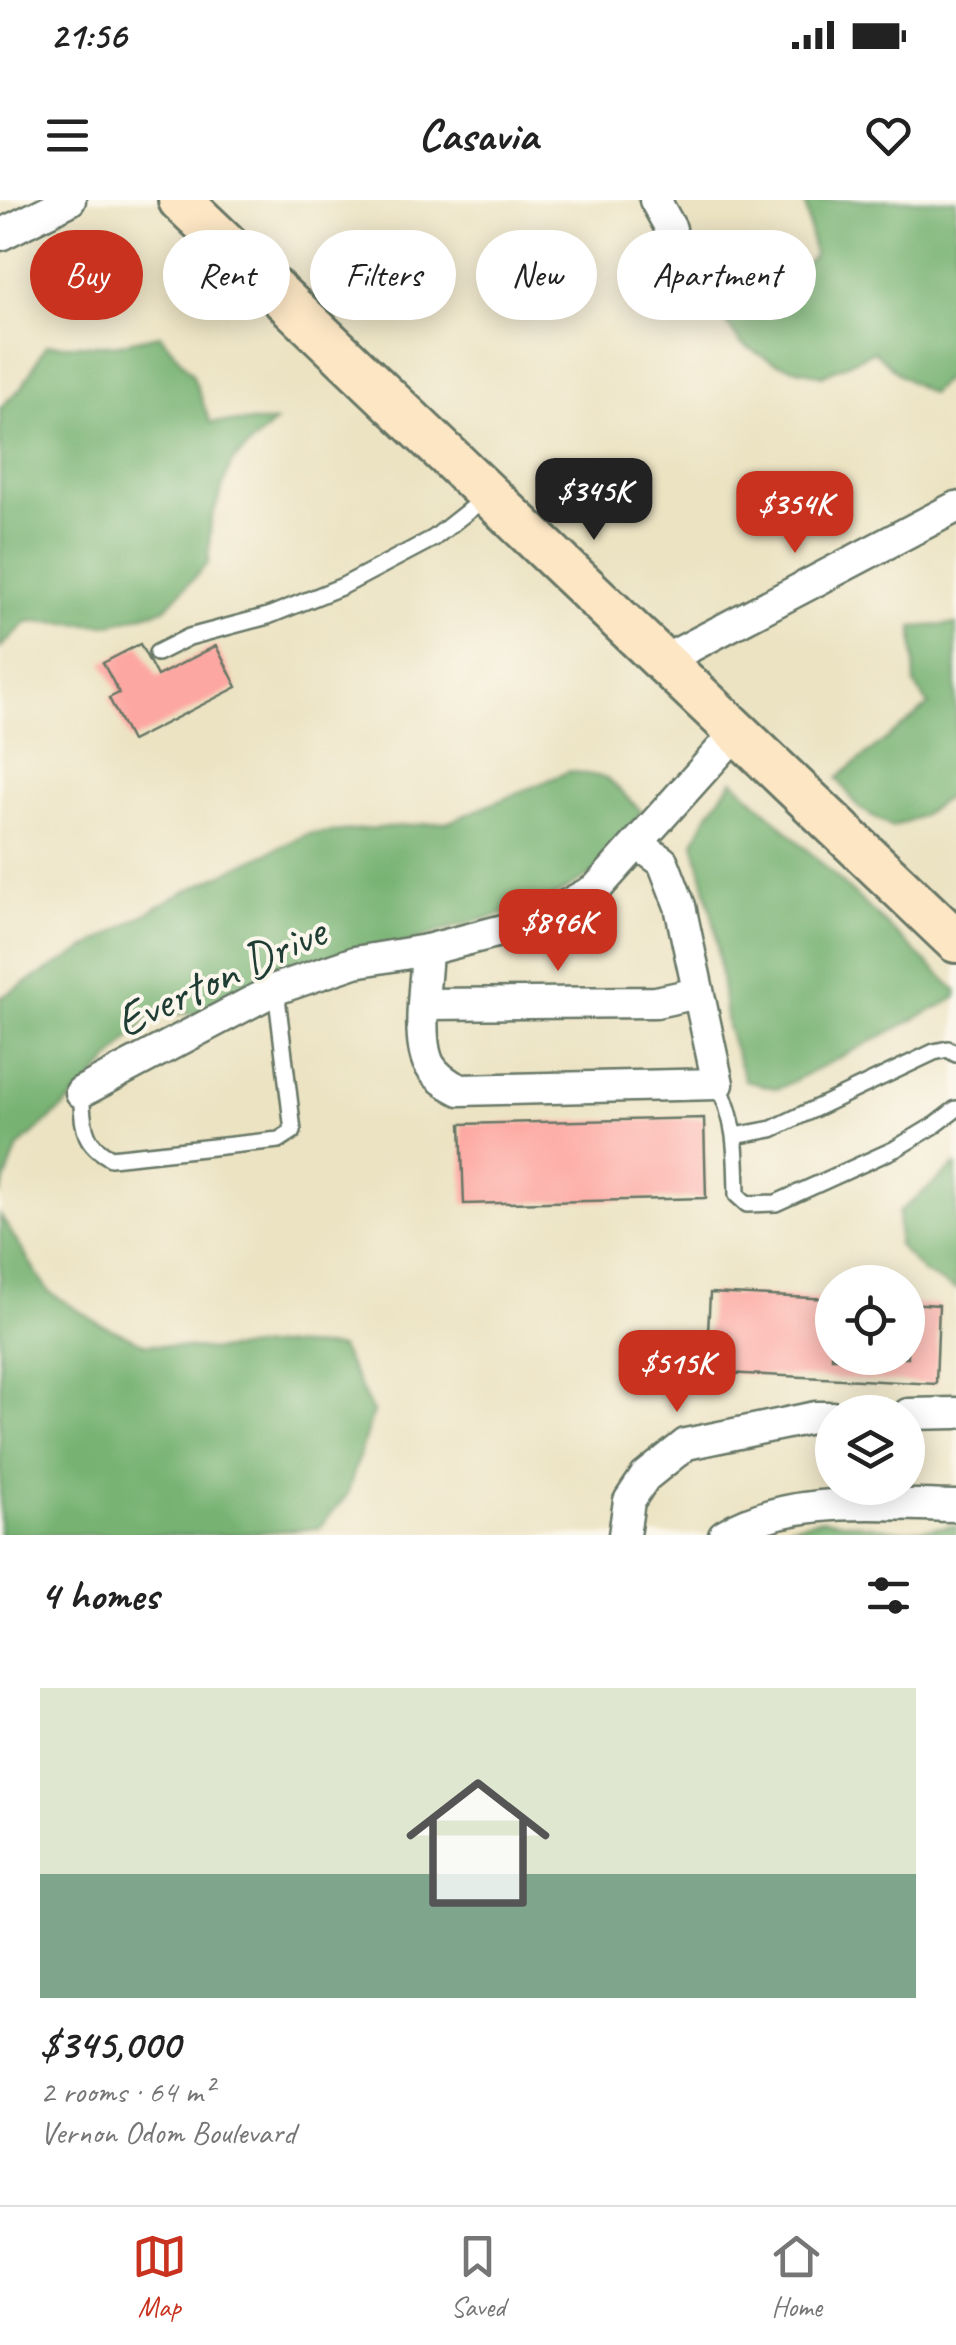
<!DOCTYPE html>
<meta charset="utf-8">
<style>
:root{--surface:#fff;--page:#f6f6f6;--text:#222;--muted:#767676;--line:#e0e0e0;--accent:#c8321e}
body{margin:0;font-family:Caveat,sans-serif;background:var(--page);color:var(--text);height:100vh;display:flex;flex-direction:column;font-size:38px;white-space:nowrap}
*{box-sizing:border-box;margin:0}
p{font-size:32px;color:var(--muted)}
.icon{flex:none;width:55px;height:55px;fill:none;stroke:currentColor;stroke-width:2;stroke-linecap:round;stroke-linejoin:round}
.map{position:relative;height:1335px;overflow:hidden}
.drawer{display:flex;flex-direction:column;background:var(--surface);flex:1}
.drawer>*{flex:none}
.guide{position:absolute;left:30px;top:30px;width:898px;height:90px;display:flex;gap:20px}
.fabs{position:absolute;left:815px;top:1065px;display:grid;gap:20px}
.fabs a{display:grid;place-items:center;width:110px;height:110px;border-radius:50%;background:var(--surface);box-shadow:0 5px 25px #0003;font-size:50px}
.price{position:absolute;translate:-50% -85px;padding:0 22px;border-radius:20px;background:var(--accent);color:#fff;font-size:32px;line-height:65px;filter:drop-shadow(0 2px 5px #0008)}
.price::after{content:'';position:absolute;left:50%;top:60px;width:30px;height:22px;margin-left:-15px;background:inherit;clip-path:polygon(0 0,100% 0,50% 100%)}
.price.active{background:#222;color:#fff}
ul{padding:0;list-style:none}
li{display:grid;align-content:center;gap:20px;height:530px;padding:0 40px}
li span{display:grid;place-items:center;height:310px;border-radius:0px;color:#555}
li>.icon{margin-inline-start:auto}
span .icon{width:180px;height:180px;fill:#fffc;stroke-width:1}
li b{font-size:42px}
h2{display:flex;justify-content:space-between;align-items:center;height:120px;padding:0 40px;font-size:42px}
.chip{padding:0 35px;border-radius:45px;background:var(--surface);box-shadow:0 5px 25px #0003;font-size:35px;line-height:90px}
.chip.active{background:var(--accent);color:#fff}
.status{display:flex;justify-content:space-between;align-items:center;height:70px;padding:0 50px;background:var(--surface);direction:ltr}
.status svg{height:28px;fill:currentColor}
header{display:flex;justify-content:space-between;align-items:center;height:130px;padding:0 40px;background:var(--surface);font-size:45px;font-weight:700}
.tab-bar{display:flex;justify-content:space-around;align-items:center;height:140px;border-top:2px solid var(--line);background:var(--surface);font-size:28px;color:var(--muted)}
.tab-bar a{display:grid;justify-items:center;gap:5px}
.tab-bar .active{color:var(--accent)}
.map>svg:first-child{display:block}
.forest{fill:#77b272;stroke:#4b7853;stroke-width:2.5}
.building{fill:#fda7a2}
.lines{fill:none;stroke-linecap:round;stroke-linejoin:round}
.lane-casing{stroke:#677766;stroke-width:20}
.street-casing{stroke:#677766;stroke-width:35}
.secondary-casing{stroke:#677766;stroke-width:48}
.lane{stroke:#fff;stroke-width:15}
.street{stroke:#fff;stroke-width:30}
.secondary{stroke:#fce6c4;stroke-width:42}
.labels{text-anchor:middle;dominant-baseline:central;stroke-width:8;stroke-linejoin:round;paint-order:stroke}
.street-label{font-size:48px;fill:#1f3d34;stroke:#fbf7ec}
</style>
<div class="status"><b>21:56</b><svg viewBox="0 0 49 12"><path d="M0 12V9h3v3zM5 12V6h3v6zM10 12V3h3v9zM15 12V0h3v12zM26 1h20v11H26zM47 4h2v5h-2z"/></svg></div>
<header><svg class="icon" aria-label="menu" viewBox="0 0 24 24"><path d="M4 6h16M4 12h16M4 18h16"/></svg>Casavia<svg class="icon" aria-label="heart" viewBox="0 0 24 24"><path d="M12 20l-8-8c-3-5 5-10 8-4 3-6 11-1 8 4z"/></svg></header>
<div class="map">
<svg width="956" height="1335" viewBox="0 0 956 1335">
<rect width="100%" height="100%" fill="#fbf7ec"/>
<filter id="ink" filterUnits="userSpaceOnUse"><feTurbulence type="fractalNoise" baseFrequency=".01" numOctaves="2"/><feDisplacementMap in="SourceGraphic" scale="20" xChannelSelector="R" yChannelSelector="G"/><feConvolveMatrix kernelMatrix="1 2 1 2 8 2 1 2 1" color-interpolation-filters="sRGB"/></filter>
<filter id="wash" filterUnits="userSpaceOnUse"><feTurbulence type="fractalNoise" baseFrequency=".0048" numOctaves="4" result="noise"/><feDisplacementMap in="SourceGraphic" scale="40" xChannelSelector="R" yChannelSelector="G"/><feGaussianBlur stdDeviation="2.25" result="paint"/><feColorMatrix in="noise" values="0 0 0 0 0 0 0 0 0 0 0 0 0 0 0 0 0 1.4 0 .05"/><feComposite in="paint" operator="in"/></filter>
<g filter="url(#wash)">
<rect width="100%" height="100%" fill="#ece3c3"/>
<g class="forest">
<polygon points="805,0 956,0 956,169 930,194 901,176 874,151 822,176 773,162 740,143 706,90 743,79 785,80 814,56"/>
<polygon points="160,135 192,174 210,222 275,222 231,263 211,320 208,363 165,409 108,425 28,421 0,448 0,208 22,187 46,145 114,145"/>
<polygon points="956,424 956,591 921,616 892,627 859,608 837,578 929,505 915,485 913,427"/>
<polygon points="570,571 607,578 642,612 603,668 540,704 441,731 228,813 152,814 81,892 18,947 0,995 0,798 180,694 308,634 449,622"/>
<polygon points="733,580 956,790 956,798 778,889 745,881 727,826 715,727 694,642 707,616"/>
<polygon points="956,965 956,1090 923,1072 898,1045 899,1012"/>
<polygon points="0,1015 48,1091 100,1124 145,1144 213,1150 284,1145 340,1148 373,1212 347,1295 319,1328 230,1335 0,1335"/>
<polygon points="822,1319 904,1331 956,1326 956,1335 769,1335 787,1327"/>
</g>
<g id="blocks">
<g class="building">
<polygon points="140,444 157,476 216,446 237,487 131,541 109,498 119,493 103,463"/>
<polygon points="704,918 706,998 464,1004 461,924"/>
<polygon points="710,1093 832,1099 832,1158 908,1158 908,1103 939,1105 936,1184 706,1172"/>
</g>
</g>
</g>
<g filter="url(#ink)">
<use href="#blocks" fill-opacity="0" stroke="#677766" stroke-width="2.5"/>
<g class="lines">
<g class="lane-casing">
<g id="lane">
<polyline points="157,453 189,437 268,416 343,386 434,338 487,296"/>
<path d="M718,884c19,40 18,67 19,111l10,9 29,-1 119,-54 40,-24 21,-16"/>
<path d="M81,892c3,32 -1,50 30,66l168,-18 14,-9 -17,-142"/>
<polyline points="735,936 772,929 934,852 948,849 956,854"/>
</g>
</g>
<g class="street-casing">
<g id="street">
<polyline points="655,0 671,29"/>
<polyline points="0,35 70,0"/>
<polyline points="663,461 956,307"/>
<path d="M427,750c-1,30 -11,88 2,114 7,13 19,20 31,26l258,-6 -38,-178 -17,-44 -25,-18"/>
<polyline points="424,804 656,802 698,793"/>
<polyline points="81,892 276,789 355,762 427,750 538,721 596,689 737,532"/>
<polyline points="908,1214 956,1213"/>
<polyline points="624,1335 629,1301 645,1277 686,1244 816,1217 832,1217"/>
<path d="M724,1335c66,-41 157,-30 232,-29"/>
</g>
</g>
<g class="secondary-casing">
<polyline id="secondary" points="180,0 956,741"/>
</g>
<use href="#lane" class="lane"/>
<use href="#street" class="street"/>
<use href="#secondary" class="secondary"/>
</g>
</g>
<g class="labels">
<g class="street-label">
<text transform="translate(220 776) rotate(-25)">Everton Drive</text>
</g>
</g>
</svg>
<div class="fabs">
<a><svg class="icon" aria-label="locate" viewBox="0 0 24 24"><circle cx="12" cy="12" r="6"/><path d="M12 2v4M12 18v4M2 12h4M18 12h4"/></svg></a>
<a><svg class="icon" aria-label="layers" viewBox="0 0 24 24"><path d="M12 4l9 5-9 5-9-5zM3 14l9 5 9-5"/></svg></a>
</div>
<b class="price active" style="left:594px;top:343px">$345K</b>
<b class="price" style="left:795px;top:356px">$354K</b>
<b class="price" style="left:558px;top:774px">$896K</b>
<b class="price" style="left:677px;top:1215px">$515K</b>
<div class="guide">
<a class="chip active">Buy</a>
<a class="chip">Rent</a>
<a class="chip">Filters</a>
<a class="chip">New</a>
<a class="chip">Apartment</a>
</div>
</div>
<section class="drawer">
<h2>4 homes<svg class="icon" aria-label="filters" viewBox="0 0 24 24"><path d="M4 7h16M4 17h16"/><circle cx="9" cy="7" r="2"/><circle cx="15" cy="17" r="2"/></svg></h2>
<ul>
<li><span style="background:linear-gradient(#dfe7d0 60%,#7fa58c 0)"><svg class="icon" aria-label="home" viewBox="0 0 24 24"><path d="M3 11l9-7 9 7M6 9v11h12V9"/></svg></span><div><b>$345,000</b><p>2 rooms · 64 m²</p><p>Vernon Odom Boulevard</p></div></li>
</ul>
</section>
<nav class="tab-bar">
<a class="active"><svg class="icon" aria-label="map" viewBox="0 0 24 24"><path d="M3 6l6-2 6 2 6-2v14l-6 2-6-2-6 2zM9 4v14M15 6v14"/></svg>Map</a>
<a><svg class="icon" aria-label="saved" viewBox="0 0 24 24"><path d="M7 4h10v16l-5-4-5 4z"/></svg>Saved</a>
<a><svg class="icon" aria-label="home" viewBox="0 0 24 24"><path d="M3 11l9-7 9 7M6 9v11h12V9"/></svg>Home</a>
</nav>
